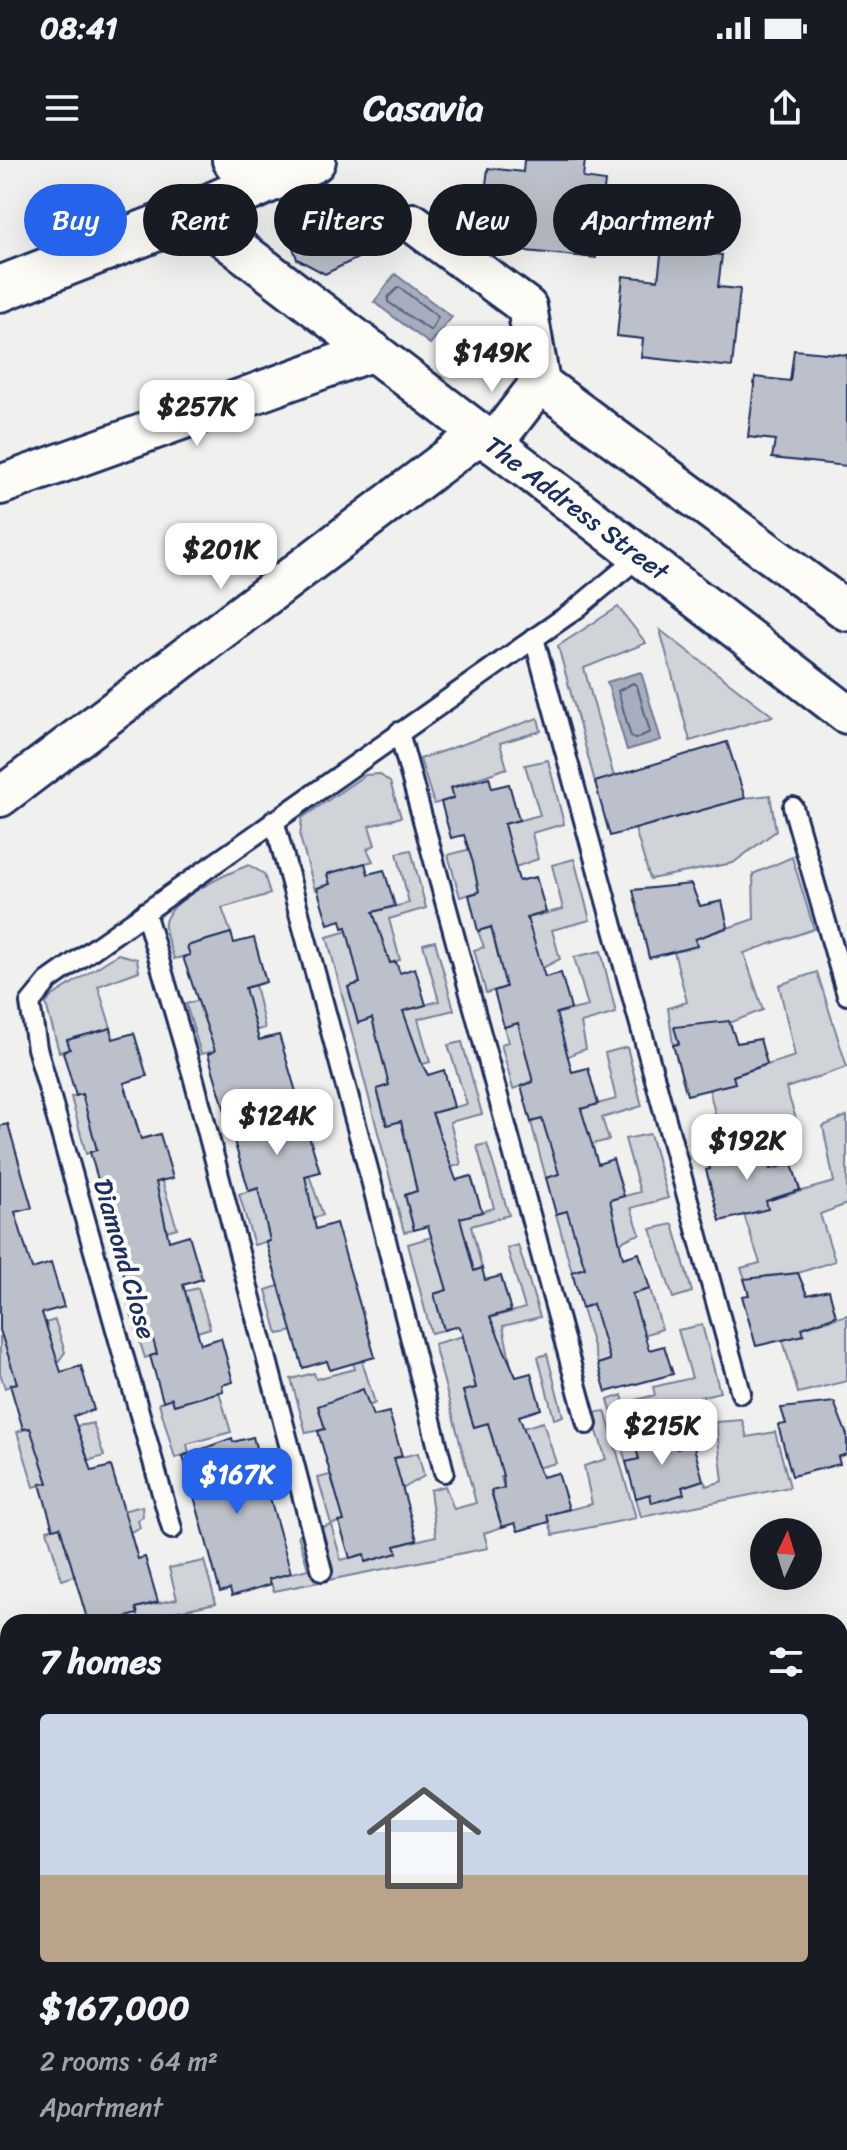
<!DOCTYPE html>
<meta charset="utf-8">
<style>
:root{--surface:#171b24;--page:#242831;--text:#f1f3f6;--muted:#9ea1a6;--accent:#2563eb}
body{margin:0;font-family:Sriracha,sans-serif;background:var(--page);color:var(--text);height:100vh;display:flex;flex-direction:column;font-size:30px;white-space:nowrap}
*{box-sizing:border-box;margin:0}
p{font-size:26px;color:var(--muted)}
.icon{flex:none;width:44px;height:44px;fill:none;stroke:currentColor;stroke-width:2;stroke-linecap:round;stroke-linejoin:round}
.map{position:relative;flex:1;overflow:hidden}
.side{position:absolute;left:0px;top:1454px;width:848px;height:536px;display:flex;flex-direction:column;background:var(--surface);border-radius:24px 24px 0 0;box-shadow:0 8px 32px #0002}
.side>*{flex:none}
.hud{position:absolute;left:24px;top:24px;width:800px;height:72px;display:flex;gap:16px}
.needle{width:52px;rotate:4deg}
.buttons{position:absolute;left:750px;top:1358px;display:grid;gap:16px}
.buttons a{display:grid;place-items:center;width:72px;height:72px;border-radius:50%;background:var(--surface);box-shadow:0 8px 32px #0002;font-size:40px}
.price{position:absolute;translate:-50% -68px;padding:0 18px;border-radius:16px;background:#fff;color:#222;font-size:26px;line-height:52px;filter:drop-shadow(0 2px 4px #0008)}
.price::after{content:'';position:absolute;left:50%;top:48px;width:24px;height:18px;margin-left:-12px;background:inherit;clip-path:polygon(0 0,100% 0,50% 100%)}
.price.selected{background:var(--accent);color:#fff}
ul{padding:0;list-style:none}
li{display:grid;align-content:center;gap:16px;height:424px;padding:0 40px}
li span{display:grid;place-items:center;height:248px;border-radius:8px;color:#555}
li>.icon{margin-inline-start:auto}
span .icon{width:144px;height:144px;fill:#fffc;stroke-width:1}
li b{font-size:34px}
h2{display:flex;justify-content:space-between;align-items:center;height:96px;padding:0 40px;font-size:34px}
.pill{padding:0 28px;border-radius:36px;background:var(--surface);box-shadow:0 8px 32px #0002;font-size:28px;line-height:72px}
.pill.selected{background:var(--accent);color:#fff}
.status{display:flex;justify-content:space-between;align-items:center;height:56px;padding:0 40px;background:var(--surface);direction:ltr}
.status svg{height:22px;fill:currentColor}
header{display:flex;justify-content:space-between;align-items:center;height:104px;padding:0 40px;background:var(--surface);font-size:36px;font-weight:700}
.map>svg:first-child{display:block}
.green{fill:#d0d3d8;stroke:#76819b;stroke-width:2}
.water{fill:#a7adbd;stroke:#6f7b97;stroke-width:2}
.lines{fill:none;stroke-linecap:round;stroke-linejoin:round}
.shore{stroke:#536184;stroke-width:2}
.building{fill:#bbc0ca;stroke:#1b2f5e;stroke-width:2}
.service-casing{stroke:#1b2f5e;stroke-width:24}
.minor-casing{stroke:#1b2f5e;stroke-width:44}
.tertiary-casing{stroke:#1b2f5e;stroke-width:50}
.service{stroke:#fdfcf7;stroke-width:18}
.minor{stroke:#fdfcf7;stroke-width:38}
.tertiary{stroke:#fdfcf7;stroke-width:44}
.labels{text-anchor:middle;dominant-baseline:central;stroke-width:8;stroke-linejoin:round;paint-order:stroke}
.street-label{font-size:26px;fill:#1b2f5e;stroke:#fdfcf7}
</style>
<div class="status"><b>08:41</b><svg viewBox="0 0 49 12"><path d="M0 12V9h3v3zM5 12V6h3v6zM10 12V3h3v9zM15 12V0h3v12zM26 1h20v11H26zM47 4h2v5h-2z"/></svg></div>
<header><svg class="icon" aria-label="menu" viewBox="0 0 24 24"><path d="M4 6h16M4 12h16M4 18h16"/></svg>Casavia<svg class="icon" aria-label="share" viewBox="0 0 24 24"><path d="M12 15V3M7 8l5-5 5 5M5 13v7h14v-7"/></svg></header>
<div class="map">
<svg width="847" height="1990" viewBox="0 0 847 1990">
<rect width="100%" height="100%" fill="#f0f0ee"/>
<filter id="ink" filterUnits="userSpaceOnUse"><feTurbulence type="fractalNoise" baseFrequency=".0125" numOctaves="2"/><feDisplacementMap in="SourceGraphic" scale="16" xChannelSelector="R" yChannelSelector="G"/><feConvolveMatrix kernelMatrix="1 2 1 2 8 2 1 2 1" color-interpolation-filters="sRGB"/></filter>
<g filter="url(#ink)">
<g class="green">
<polygon points="618,447 646,483 584,508 614,617 595,622 558,486"/>
<polygon points="660,470 773,556 690,581"/>
<polygon points="538,558 541,571 500,583 507,608 452,627 454,638 434,644 420,599"/>
<polygon points="548,600 564,664 532,673 538,699 478,720 481,731 460,737 448,695 501,681 497,666 540,655 525,605"/>
<polygon points="379,614 390,622 401,657 369,666 375,685 367,689 373,701 327,714 330,724 315,730 300,677 302,658 365,615"/>
<polygon points="770,635 776,671 733,703 650,719 635,669 745,638"/>
<polygon points="411,690 426,748 389,759 400,800 358,812 360,823 348,827 358,863 372,858 375,870 406,862 403,851 439,841 423,784 435,781 454,850 418,859 430,902 387,914 389,925 377,930 387,965 401,961 405,973 437,965 432,953 467,944 448,885 462,882 482,954 450,962 461,1004 414,1020 417,1031 405,1035 414,1070 404,1072 327,777 375,763 373,752 409,743 397,693"/>
<polygon points="792,697 814,769 744,793 763,850 673,885 668,848 687,842 674,792 697,786 695,779 754,759 753,714"/>
<polygon points="574,699 590,760 552,770 560,799 506,827 486,833 474,790 484,787 478,771 563,749 552,705"/>
<path d="M249,705l15,9 6,20 -48,14 9,25 -44,13 3,9 -16,4c-3,-11 -11,-27 -9,-37 5,-23 63,-49 84,-57z"/>
<path d="M601,791l15,62 -35,10 5,26c-29,7 -44,31 -73,40l-12,-45 7,-2 -4,-15 84,-21 -14,-49z"/>
<polygon points="118,794 137,799 139,811 98,826 111,868 68,880 70,889 59,892 46,844 51,837"/>
<polygon points="817,812 847,907 786,928 801,974 762,987 729,990 715,1008 703,984 721,978 709,929 734,923 733,916 795,896 779,825"/>
<polygon points="255,825 265,868 213,882 215,891 201,894 186,844"/>
<polygon points="627,887 642,946 602,958 609,980 592,984 594,993 559,1014 546,1018 531,962 616,939 605,893"/>
<polygon points="126,928 138,968 95,981 97,990 86,994 71,937 85,933 87,940"/>
<polygon points="847,956 847,1044 820,1054 835,1101 798,1113 766,1116 751,1134 741,1108 760,1103 744,1055 766,1041 834,1022 823,966"/>
<path d="M650,974l18,64 -37,10 9,26c-29,8 -41,30 -68,38l-16,-58 84,-22 -15,-53z"/>
<polygon points="487,984 509,1055 471,1066 482,1108 444,1119 447,1130 434,1134 444,1170 431,1173 408,1084 462,1068 460,1058 494,1048 477,986"/>
<polygon points="309,1015 323,1055 271,1071 272,1080 254,1085 239,1034"/>
<polygon points="162,1021 177,1068 123,1083 125,1092 115,1096 99,1039"/>
<polygon points="673,1064 692,1132 673,1138 651,1069"/>
<polygon points="518,1085 540,1157 503,1166 511,1206 474,1217 476,1228 463,1232 474,1267 488,1263 492,1277 543,1262 556,1303 501,1317 504,1328 491,1332 502,1367 484,1373 488,1388 274,1431 269,1419 308,1409 298,1375 331,1364 318,1318 418,1293 424,1316 352,1359 331,1364 341,1400 364,1394 366,1402 396,1393 395,1386 436,1376 430,1330 445,1326 454,1349 476,1343 434,1184 492,1168 490,1158 525,1148 507,1088"/>
<polygon points="288,1123 299,1170 278,1174 266,1130"/>
<polygon points="198,1128 210,1168 155,1185 157,1194 145,1198 127,1140 141,1136 143,1142"/>
<polygon points="650,1129 662,1169 646,1174 646,1178 608,1189 610,1200 598,1204 582,1148"/>
<polygon points="847,1155 847,1221 798,1233 783,1180 804,1175 802,1168"/>
<polygon points="55,1160 65,1192 58,1202 15,1214 17,1223 5,1228 0,1213 0,1177"/>
<polygon points="702,1165 720,1232 699,1237 707,1268 636,1288 639,1299 626,1302 608,1240 622,1235 624,1243 655,1235 653,1227 692,1218 678,1170"/>
<polygon points="547,1194 563,1256 554,1259 538,1197"/>
<polygon points="362,1201 375,1243 325,1269 306,1273 291,1219 314,1213 316,1219 355,1209 353,1203"/>
<polygon points="219,1232 231,1272 187,1284 189,1293 175,1298 159,1243 172,1238 174,1245"/>
<polygon points="605,1251 636,1358 553,1375 547,1355 592,1344 584,1306 606,1299 591,1253"/>
<polygon points="742,1260 747,1277 775,1272 790,1327 641,1357 636,1338 650,1334 652,1342 682,1327 703,1320 707,1326 723,1321 716,1262"/>
<path d="M93,1263l11,33 -59,17 3,10 -14,4 -17,-55c23,-10 50,-1 76,-9z"/>
<path d="M142,1346l1,11 -5,3 2,8c-38,13 -41,42 -78,52l-15,-50z"/>
<polygon points="204,1401 216,1443 139,1459 136,1448 177,1439 169,1408"/>
</g>
<g class="water">
<polygon points="395,114 452,157 430,184 374,142"/>
<polygon points="641,512 661,580 627,590 607,522"/>
</g>
<g class="lines">
<g class="shore">
<polygon points="399,127 438,157 431,171 388,142 388,137"/>
<polygon points="633,523 637,526 650,572 635,579 631,577 618,531"/>
</g>
</g>
<g class="building">
<polygon points="524,0 585,0 583,18 605,21 596,98 506,89 507,70 481,67 488,8 523,12"/>
<polygon points="354,33 367,65 366,94 325,114 297,99 285,64"/>
<polygon points="662,88 722,95 718,127 740,129 732,207 641,197 643,179 617,176 623,116 658,120"/>
<polygon points="794,190 847,195 847,306 772,298 775,280 748,277 755,217 790,221"/>
<polygon points="727,582 745,638 610,676 595,622"/>
<polygon points="489,617 492,628 509,624 519,660 504,664 519,721 536,717 546,752 527,758 545,817 561,813 571,849 556,853 572,912 588,908 598,944 581,949 598,1004 613,999 624,1036 610,1040 623,1098 639,1093 650,1129 632,1134 649,1190 664,1186 673,1214 606,1232 598,1204 610,1200 593,1144 582,1148 572,1112 585,1108 567,1051 556,1054 546,1018 559,1014 542,959 531,962 521,926 533,922 518,863 504,867 494,831 506,827 491,767 478,771 469,735 479,732 473,703 464,675 451,678 441,642 454,638 451,628"/>
<polygon points="365,703 368,714 384,710 395,746 373,752 390,803 396,802 400,813 415,808 426,845 403,851 422,904 428,915 444,910 454,947 432,953 456,1020 471,1016 482,1052 460,1058 474,1111 482,1108 485,1120 501,1116 511,1151 490,1157 516,1217 531,1213 541,1249 519,1256 542,1317 558,1313 569,1349 547,1355 549,1362 518,1371 515,1363 502,1367 491,1331 504,1328 503,1316 488,1263 474,1267 463,1231 476,1228 462,1173 458,1166 444,1170 434,1134 447,1130 428,1066 414,1070 405,1035 417,1031 401,961 387,965 377,929 389,925 372,858 358,863 348,827 360,823 346,767 343,768 341,760 328,764 317,728 330,724 327,714"/>
<polygon points="691,724 700,746 722,741 728,767 695,779 697,786 649,798 633,730"/>
<polygon points="231,773 234,783 254,778 266,822 245,828 259,880 279,875 320,1012 305,1016 316,1069 336,1063 375,1197 330,1210 327,1201 303,1208 266,1082 270,1081 258,1028 249,1031 208,894 215,891 183,797 190,795 187,786"/>
<polygon points="729,861 737,883 760,879 767,904 733,916 735,923 687,935 673,885 679,884 674,867"/>
<polygon points="111,868 113,879 134,873 147,916 124,923 141,979 160,974 173,1018 156,1022 169,1081 189,1075 202,1119 183,1125 201,1184 221,1178 233,1222 222,1225 223,1231 174,1245 172,1238 163,1241 150,1196 157,1194 143,1142 141,1136 131,1138 118,1094 125,1092 108,1035 103,1037 90,992 97,990 82,934 76,936 63,892 70,889 67,880"/>
<polygon points="8,964 32,1048 15,1052 32,1109 51,1103 64,1147 42,1153 61,1212 81,1206 94,1250 73,1256 92,1311 111,1306 138,1399 145,1397 158,1442 136,1448 138,1454 107,1462 88,1462 60,1367 53,1369 40,1324 48,1323 30,1268 23,1269 10,1225 17,1223 0,1170 0,966"/>
<polygon points="762,987 770,1009 792,1004 800,1030 766,1041 768,1049 720,1061 706,1010 710,1009 705,993"/>
<polygon points="798,1113 807,1135 829,1130 836,1156 802,1168 804,1175 756,1186 742,1136 749,1135 744,1119"/>
<polygon points="363,1229 373,1256 389,1252 402,1296 394,1298 417,1380 395,1386 397,1393 365,1402 364,1394 350,1398 339,1362 344,1361 318,1271 325,1269 318,1246"/>
<polygon points="834,1242 847,1275 847,1294 838,1297 840,1304 792,1316 778,1265 786,1264 781,1248"/>
<polygon points="664,1268 667,1279 674,1277 677,1289 693,1284 703,1320 682,1327 684,1334 652,1343 650,1334 636,1338 626,1302 639,1299 633,1277"/>
<polygon points="253,1277 291,1413 269,1419 271,1424 232,1436 230,1429 220,1432 183,1296 232,1278 233,1282"/>
</g>
<g class="lines">
<g class="service-casing">
<g id="service">
<polyline points="534,478 741,1233"/>
<polyline points="399,572 587,1264"/>
<polyline points="793,647 847,835"/>
<polyline points="274,660 371,1020 444,1312"/>
<polyline points="145,752 193,916 322,1411"/>
<polyline points="172,1369 37,888 30,843 48,821 576,449 640,396"/>
</g>
</g>
<g class="minor-casing">
<g id="minor">
<polyline points="232,0 251,26"/>
<polyline points="193,54 847,554"/>
<polyline points="413,63 527,147 540,223 847,451"/>
<polyline points="493,284 540,223"/>
<polyline points="0,325 373,191"/>
<polyline points="0,637 480,274"/>
</g>
</g>
<g class="tertiary-casing">
<polyline id="tertiary" points="0,129 193,54 313,0"/>
</g>
<use href="#service" class="service"/>
<use href="#minor" class="minor"/>
<use href="#tertiary" class="tertiary"/>
</g>
</g>
<g class="labels">
<g class="street-label">
<text transform="translate(577 348) rotate(37)">The Address Street</text>
<text transform="translate(125 1099) rotate(74)">Diamond Close</text>
</g>
</g>
</svg>
<div class="buttons">
<a><svg class="needle" viewBox="-14 -14 28 28"><path d="M0-13l5 13h-10z" fill="#e53935"/><path d="M0 13l5-13h-10z" fill="#9ea1a6"/></svg></a>
</div>
<b class="price" style="left:492px;top:234px">$149K</b>
<b class="price" style="left:197px;top:288px">$257K</b>
<b class="price" style="left:221px;top:431px">$201K</b>
<b class="price" style="left:277px;top:997px">$124K</b>
<b class="price" style="left:747px;top:1022px">$192K</b>
<b class="price" style="left:662px;top:1307px">$215K</b>
<b class="price selected" style="left:237px;top:1356px">$167K</b>
<div class="hud">
<a class="pill selected">Buy</a>
<a class="pill">Rent</a>
<a class="pill">Filters</a>
<a class="pill">New</a>
<a class="pill">Apartment</a>
</div>
<section class="side">
<h2>7 homes<svg class="icon" aria-label="filters" viewBox="0 0 24 24"><path d="M4 7h16M4 17h16"/><circle cx="9" cy="7" r="2"/><circle cx="15" cy="17" r="2"/></svg></h2>
<ul>
<li><span style="background:linear-gradient(#c9d6e8 65%,#b9a48a 0)"><svg class="icon" aria-label="home" viewBox="0 0 24 24"><path d="M3 11l9-7 9 7M6 9v11h12V9"/></svg></span><div><b>$167,000</b><p>2 rooms · 64 m²</p><p>Apartment</p></div></li>
</ul>
</section>
</div>
